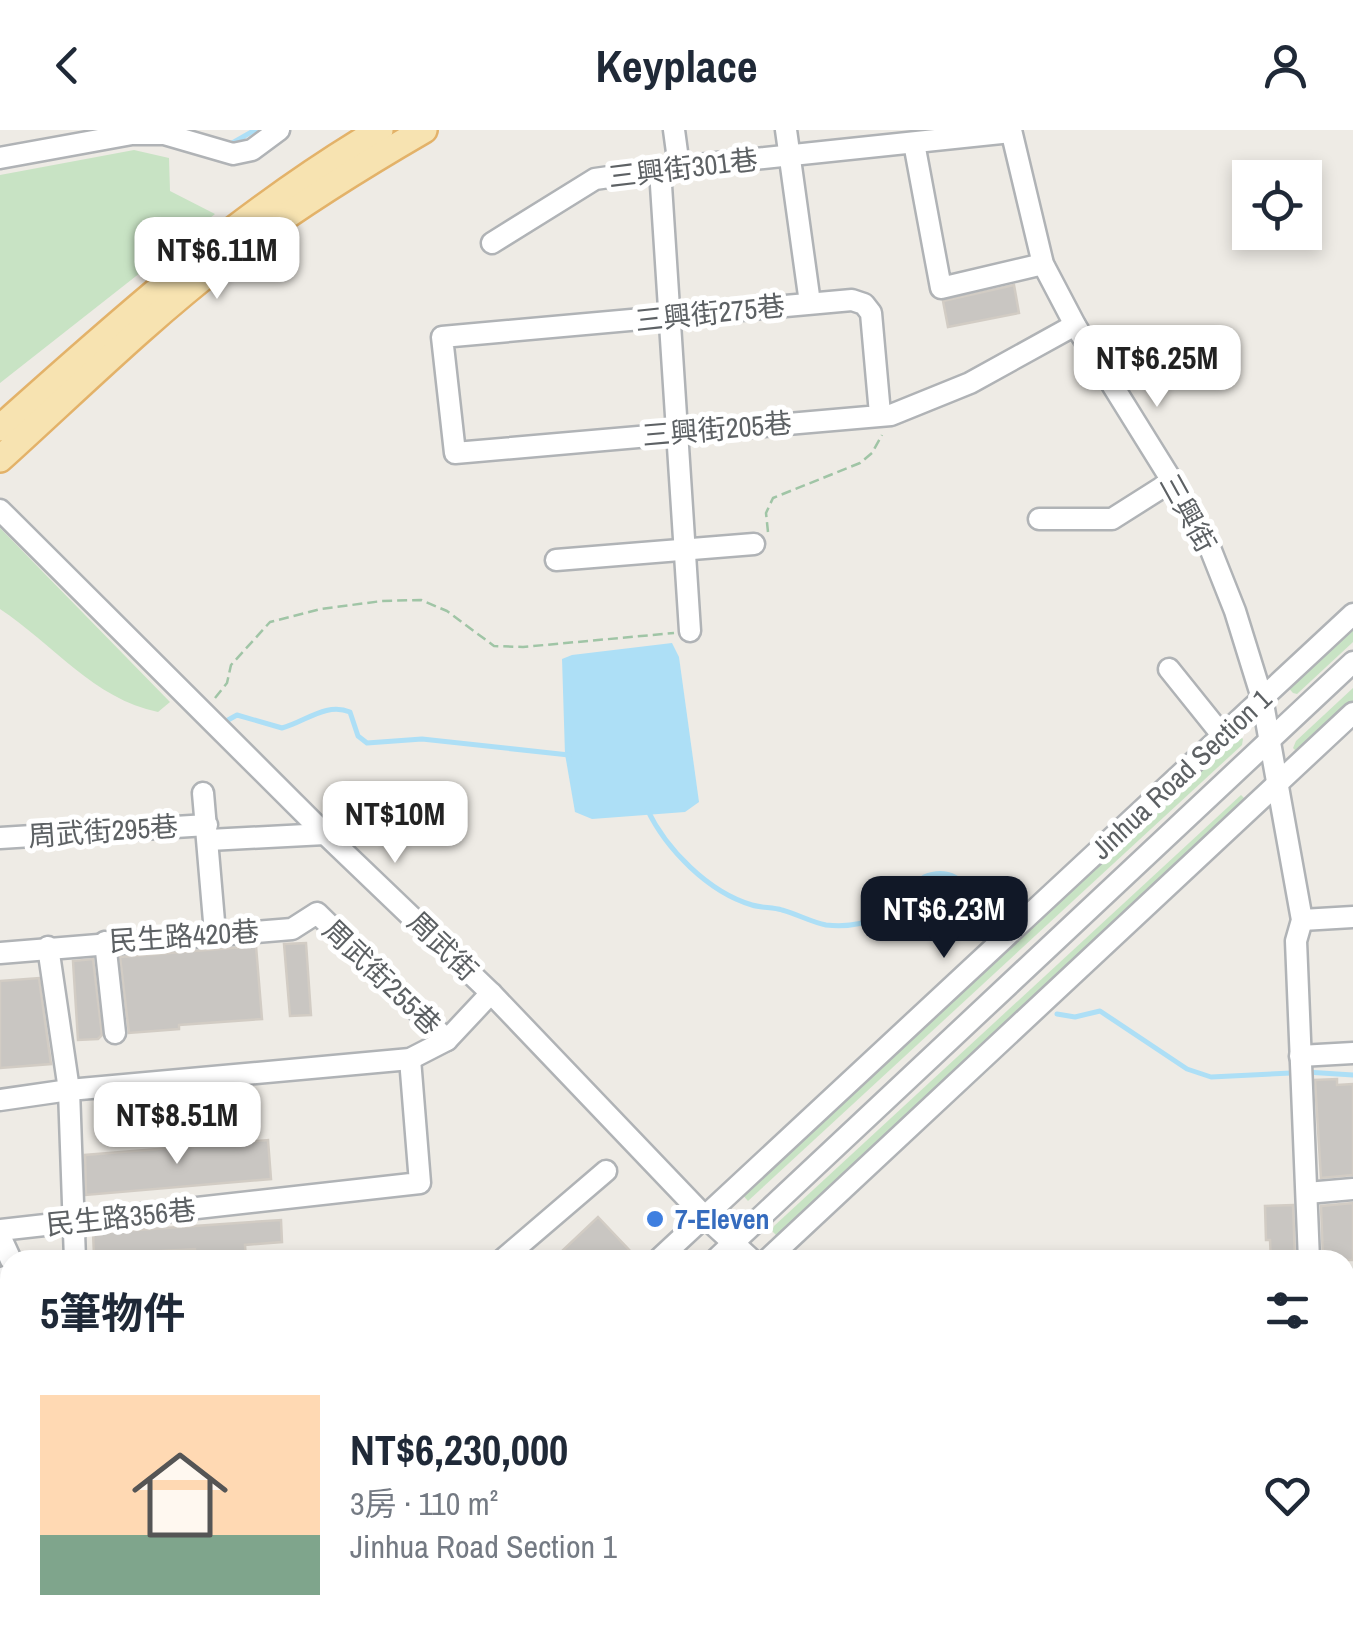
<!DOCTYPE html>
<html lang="zh-TW">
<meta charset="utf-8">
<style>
:root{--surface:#fff;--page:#f6f6f7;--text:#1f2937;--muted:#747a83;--line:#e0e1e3;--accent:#111827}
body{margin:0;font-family:"Archivo Narrow","Noto Sans TC",sans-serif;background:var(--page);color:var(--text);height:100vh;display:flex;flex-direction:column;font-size:38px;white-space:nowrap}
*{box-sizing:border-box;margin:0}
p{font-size:32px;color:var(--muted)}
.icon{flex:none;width:55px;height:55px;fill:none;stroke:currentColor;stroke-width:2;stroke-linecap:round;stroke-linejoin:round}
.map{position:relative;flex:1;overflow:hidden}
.panel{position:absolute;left:0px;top:1120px;width:1355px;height:390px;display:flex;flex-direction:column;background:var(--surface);border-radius:30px 30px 0 0;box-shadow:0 5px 15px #0003}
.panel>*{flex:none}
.buttons{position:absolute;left:1232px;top:30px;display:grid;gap:20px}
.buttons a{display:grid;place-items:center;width:90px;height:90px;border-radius:0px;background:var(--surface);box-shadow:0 5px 15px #0003;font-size:50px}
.price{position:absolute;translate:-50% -85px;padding:0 22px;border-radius:20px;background:#fff;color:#222;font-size:32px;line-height:65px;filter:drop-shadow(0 2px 5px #0008)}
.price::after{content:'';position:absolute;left:50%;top:60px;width:30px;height:22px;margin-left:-15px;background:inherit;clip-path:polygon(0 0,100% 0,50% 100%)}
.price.on{background:var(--accent);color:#fff}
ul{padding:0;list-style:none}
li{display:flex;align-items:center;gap:30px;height:250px;padding:0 40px}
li+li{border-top:2px solid var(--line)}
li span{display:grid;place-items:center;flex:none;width:280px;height:200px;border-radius:0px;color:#555}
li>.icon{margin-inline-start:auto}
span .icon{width:120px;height:120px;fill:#fffc;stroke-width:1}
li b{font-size:42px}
h2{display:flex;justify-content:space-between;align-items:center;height:120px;padding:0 40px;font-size:42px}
header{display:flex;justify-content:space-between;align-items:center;height:130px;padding:0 40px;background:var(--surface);font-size:45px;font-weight:800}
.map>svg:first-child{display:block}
.green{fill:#c8e3c4}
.water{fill:#addff6}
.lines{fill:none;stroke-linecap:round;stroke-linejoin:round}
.stream{stroke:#addff6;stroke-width:5}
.building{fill:#c9c6c2;stroke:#d2ccc4;stroke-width:2.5}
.minor-casing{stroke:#b0b3b6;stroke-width:25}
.major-casing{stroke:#e3b269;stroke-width:30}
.path{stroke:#a0c5a6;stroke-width:2.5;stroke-dasharray:10 5;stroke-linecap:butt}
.minor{stroke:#fff;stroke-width:20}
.major{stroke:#f7e3b1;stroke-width:25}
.shop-dot{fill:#3f7fe0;stroke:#fff;stroke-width:4}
.labels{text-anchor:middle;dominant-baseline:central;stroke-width:10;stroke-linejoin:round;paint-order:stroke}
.street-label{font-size:28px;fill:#5d6164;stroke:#fff}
.shop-label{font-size:28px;font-weight:bold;fill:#366cbe;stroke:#fff;text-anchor:start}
</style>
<header><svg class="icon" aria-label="back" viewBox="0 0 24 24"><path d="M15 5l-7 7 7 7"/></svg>Keyplace<svg class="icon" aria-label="person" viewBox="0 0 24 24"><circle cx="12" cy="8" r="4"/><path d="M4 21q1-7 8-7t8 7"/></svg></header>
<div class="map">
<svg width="1353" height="1510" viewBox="0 0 1353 1510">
<rect width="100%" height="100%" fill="#eeebe5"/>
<g class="green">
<polygon points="134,20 169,28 170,61 215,84 0,253 0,45"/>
<path d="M0,398l170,174 -12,10c-64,-13 -105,-68 -158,-103z"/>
<polygon points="1353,491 1353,512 1297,564 1293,563 1286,555"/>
<polygon points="1353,558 1353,579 1298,623 1293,618 1296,611"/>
<polygon points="1238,604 1243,609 1242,615 748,1071 741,1063"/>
<polygon points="1241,665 1247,671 778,1107 772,1101 774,1096"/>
</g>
<polygon class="water" points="672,513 679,527 699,672 685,682 592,689 575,682 565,624 562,529 572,525"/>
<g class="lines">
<g class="stream">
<polyline points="227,16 255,0"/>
<path d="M228,590l9,-5 45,13c23,-6 44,-26 68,-16l8,24 9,7 55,-4 147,16"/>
<path d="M647,679c19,40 61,83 105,96 10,3 21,2 30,5 15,4 29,12 44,15 41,5 76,-15 98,-48 40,-16 58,29 68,59"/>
<polyline points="1057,884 1075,887 1100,881 1187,939 1211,947 1291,943"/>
<polyline points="1306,942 1353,945"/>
</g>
</g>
<g class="building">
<polygon points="1014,155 1019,183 948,197 943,171"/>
<polygon points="306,813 311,885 290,886 284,814"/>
<polygon points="256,816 262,889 179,895 179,899 129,903 120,827"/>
<polygon points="93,829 102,905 98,909 78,910 73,831"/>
<polygon points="39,848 51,934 0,938 0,851"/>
<polygon points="1337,949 1337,955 1353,954 1353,1045 1321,1048 1315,950"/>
<polygon points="268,1010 271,1049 86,1065 85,1025"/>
<polygon points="1353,1073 1353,1130 1323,1130 1321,1076"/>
<polygon points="1293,1075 1295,1130 1271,1130 1270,1110 1266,1110 1265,1076"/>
<polygon points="598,1087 633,1124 627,1130 569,1130 561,1122"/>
<polygon points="281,1090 282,1112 245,1115 246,1130 196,1130 195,1119 94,1125 93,1103"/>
</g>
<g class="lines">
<g class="minor-casing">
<g id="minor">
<polyline points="674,0 679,37"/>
<polyline points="786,0 810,173"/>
<polyline points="1011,0 1043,134 1075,195 1172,351 1210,418 1235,481 1262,568 1302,790 1296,811 1309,1130"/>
<polyline points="914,13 941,158 1043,134"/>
<polyline points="0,28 132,4 164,4 233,24 252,20 279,0"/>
<polyline points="660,40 690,501"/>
<polyline points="492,113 595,49 679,37 1011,2"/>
<polyline points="880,284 871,183 864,174 852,170 442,207 455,323 891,285 970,253 1075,195"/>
<polyline points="0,380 325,704 491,863 706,1088 752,1130"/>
<polyline points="1039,389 1112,389 1172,351"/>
<polyline points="556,430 754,414"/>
<polyline points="1169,539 1222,605"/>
<polyline points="203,663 215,803"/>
<polyline points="0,708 207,695"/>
<polyline points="209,710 325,704"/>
<polyline points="1302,790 1353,787"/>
<polyline points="105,812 115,903"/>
<polyline points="48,817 69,960 75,1130"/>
<polyline points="0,823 292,799 317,783 447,910"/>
<polyline points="1300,926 1353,923"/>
<polyline points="0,970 69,960 410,929 447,910 491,863"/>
<polyline points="1307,1063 1353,1059"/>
<polyline points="0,1100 420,1053 410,929"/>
<polyline points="0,1106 11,1130"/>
<polyline points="502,1130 606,1041"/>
<polyline points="658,1130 1353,484"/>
<polyline points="715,1130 1353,532"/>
<polyline points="767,1130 1353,583"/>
<polyline points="0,1149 10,1145"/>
<polyline points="1345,1218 1353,1217"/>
<polyline points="0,1259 10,1270"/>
<polyline points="0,1288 10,1298"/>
<polyline points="0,1342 10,1352"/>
<polyline points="0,1376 10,1373"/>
<polyline points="145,1500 154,1510"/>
<polyline points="198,1500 207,1510"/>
<polyline points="224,1500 233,1510"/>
<polyline points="1046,1500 1053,1510"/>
<polyline points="1323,1500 1324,1510"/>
<polyline points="251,1510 261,1500"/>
<polyline points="301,1510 311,1500"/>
<polyline points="358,1510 368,1500"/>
<polyline points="505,1510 516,1500"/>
</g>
</g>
<g class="major-casing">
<g id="major">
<path d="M0,298c121,-108 239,-215 380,-298"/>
<path d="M0,329c74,-67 146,-138 225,-199 63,-48 130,-90 199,-130"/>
</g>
</g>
<g class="path">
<polyline points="768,402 766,383 773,368 860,333 872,323 882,305"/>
<polyline points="215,568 227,553 231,535 270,492 321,479 382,471 421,470 447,481 494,516 523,517 674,503"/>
</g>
<use href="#minor" class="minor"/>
<use href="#major" class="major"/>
</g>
<circle class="shop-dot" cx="655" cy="1089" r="10"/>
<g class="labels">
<g class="street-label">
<text transform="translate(683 38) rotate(-7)">三興街301巷</text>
<text transform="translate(710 183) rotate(-6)">三興街275巷</text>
<text transform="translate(717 299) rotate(-5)">三興街205巷</text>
<text transform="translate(1188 383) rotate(61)">三興街</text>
<text transform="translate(1181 644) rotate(-43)">Jinhua Road Section 1</text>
<text transform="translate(103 701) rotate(-4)">周武街295巷</text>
<text transform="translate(184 806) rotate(-4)">民生路420巷</text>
<text transform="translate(443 816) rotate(44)">周武街</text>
<text transform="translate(382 847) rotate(44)">周武街255巷</text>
<text transform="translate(121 1087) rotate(-6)">民生路356巷</text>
</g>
<g class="shop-label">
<text x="675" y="1089">7-Eleven</text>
</g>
</g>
</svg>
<div class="buttons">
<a><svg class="icon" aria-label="locate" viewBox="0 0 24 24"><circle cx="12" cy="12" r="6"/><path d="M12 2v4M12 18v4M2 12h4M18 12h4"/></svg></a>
</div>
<b class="price" style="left:217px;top:172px">NT$6.11M</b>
<b class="price" style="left:1157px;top:280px">NT$6.25M</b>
<b class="price" style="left:395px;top:736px">NT$10M</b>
<b class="price on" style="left:944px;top:831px">NT$6.23M</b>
<b class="price" style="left:177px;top:1037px">NT$8.51M</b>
<section class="panel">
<h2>5筆物件<svg class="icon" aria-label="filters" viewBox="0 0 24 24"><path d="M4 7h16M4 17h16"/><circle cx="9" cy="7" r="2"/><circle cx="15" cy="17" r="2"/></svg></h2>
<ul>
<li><span style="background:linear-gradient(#ffd9b3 70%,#7fa58c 0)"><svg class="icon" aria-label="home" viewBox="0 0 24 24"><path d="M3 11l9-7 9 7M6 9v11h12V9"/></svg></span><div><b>NT$6,230,000</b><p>3房 · 110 m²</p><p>Jinhua Road Section 1</p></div><svg class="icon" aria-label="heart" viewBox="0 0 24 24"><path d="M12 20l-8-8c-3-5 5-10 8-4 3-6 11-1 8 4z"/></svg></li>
</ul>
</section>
</div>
